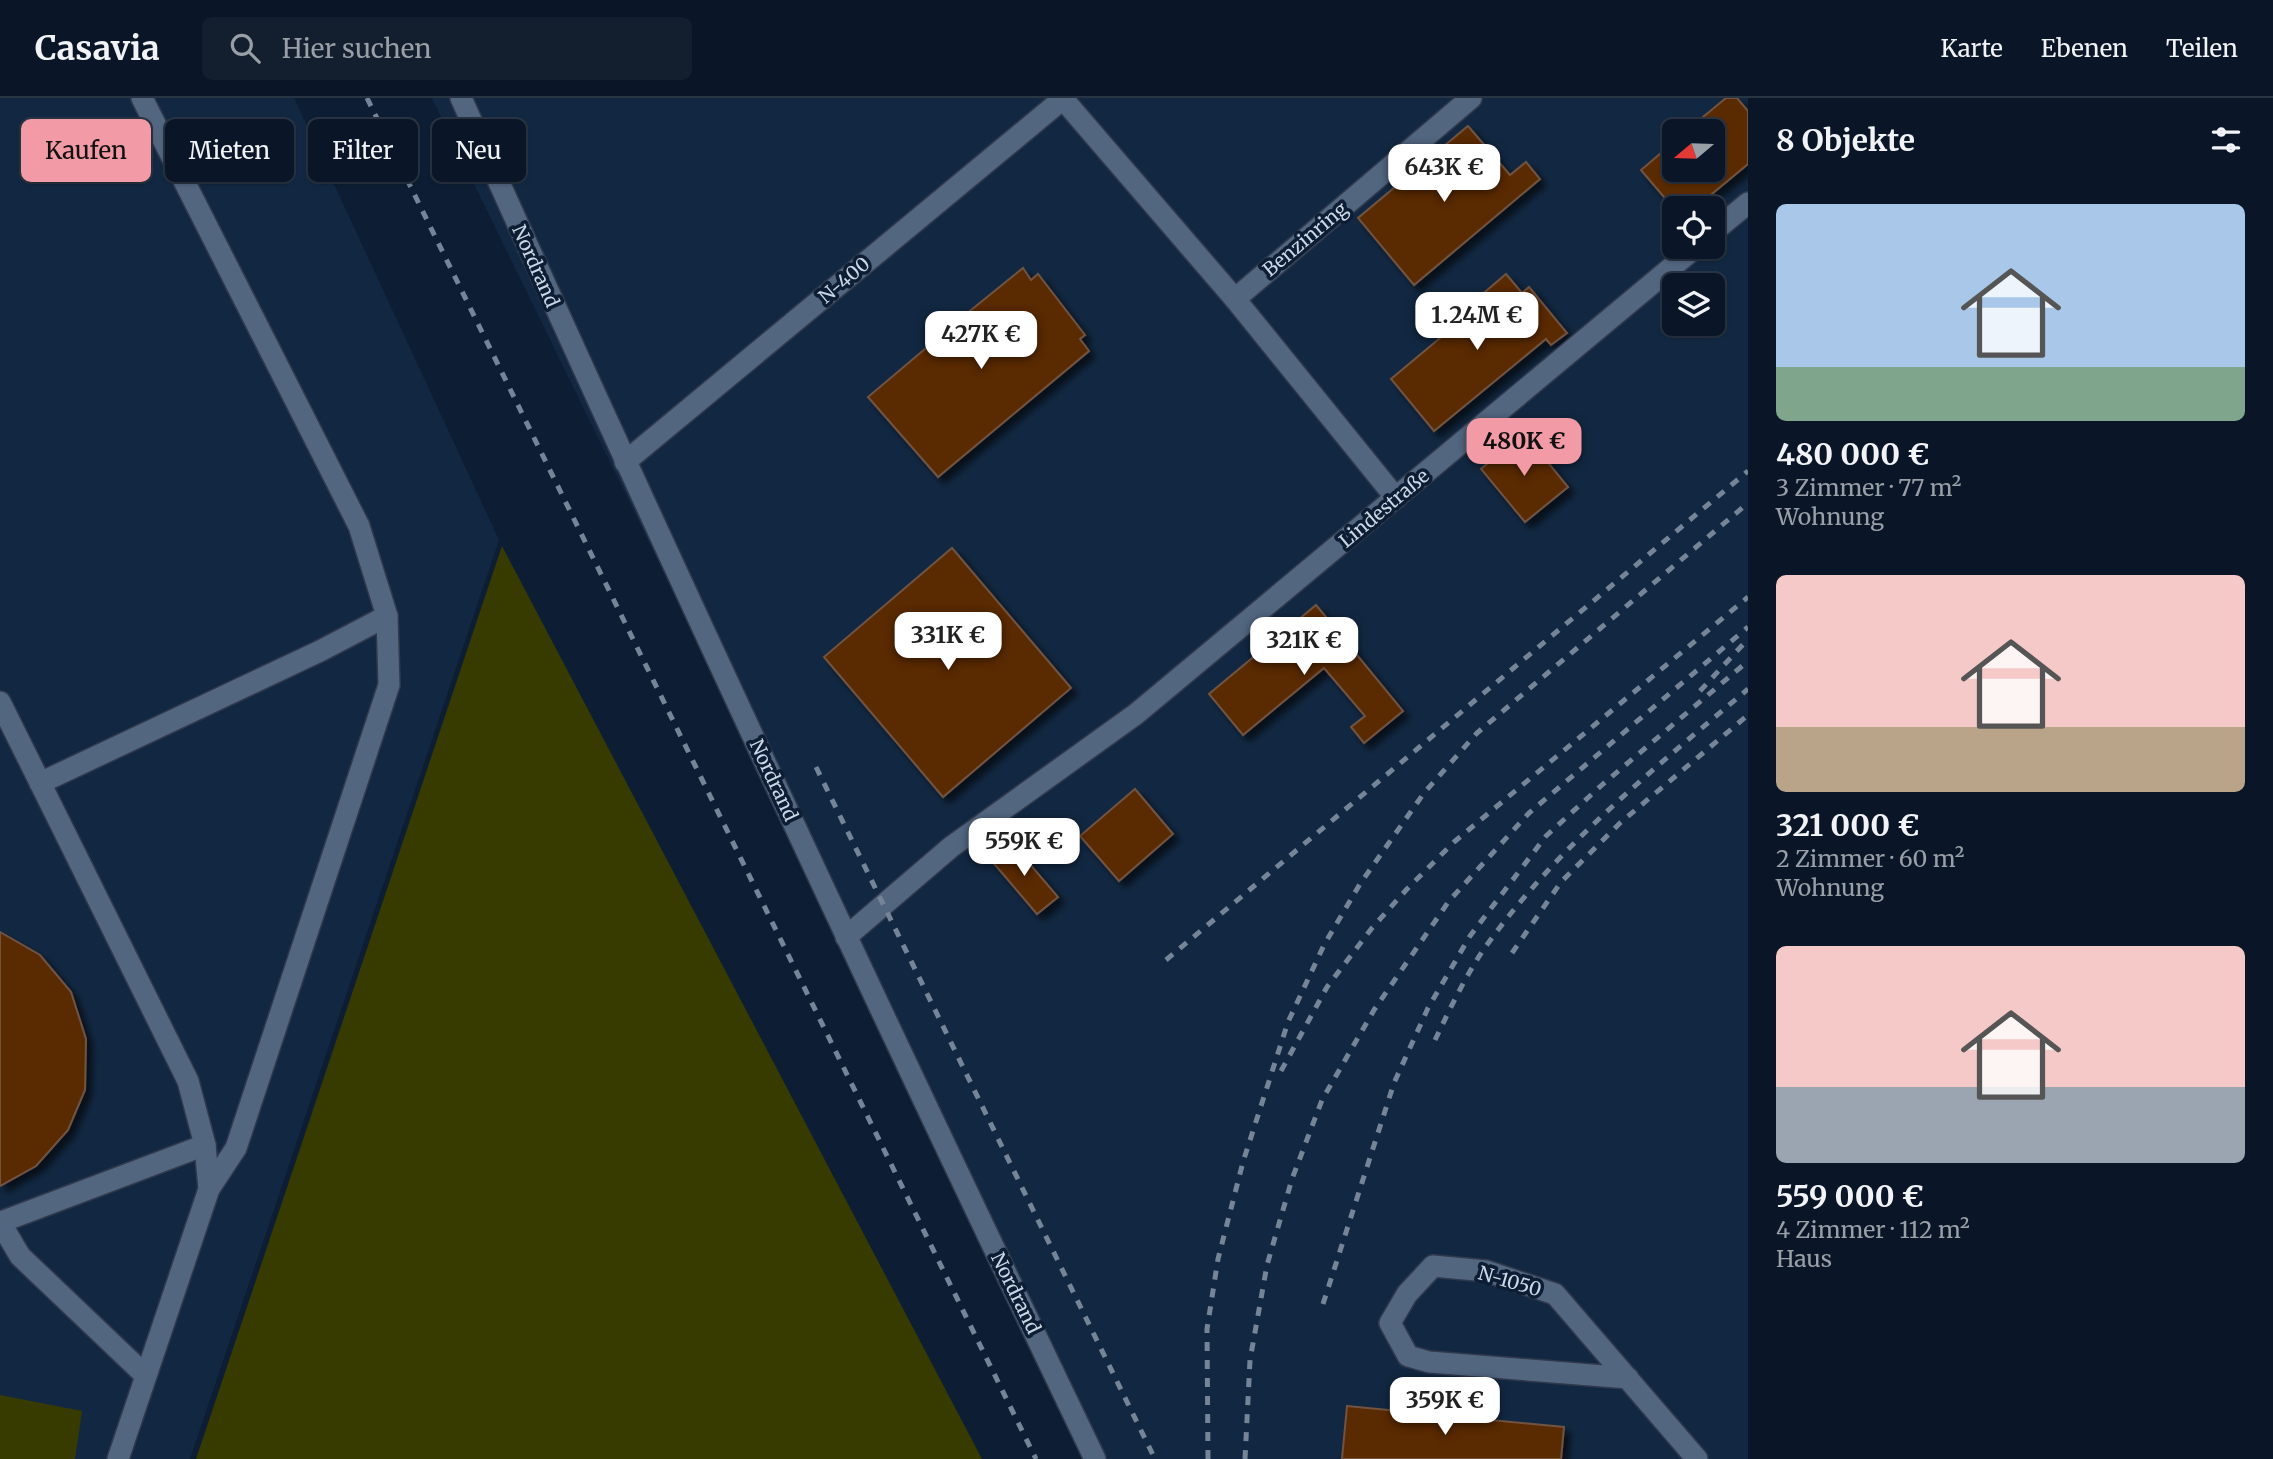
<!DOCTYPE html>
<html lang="de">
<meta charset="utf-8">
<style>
:root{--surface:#0a1627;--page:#131f2f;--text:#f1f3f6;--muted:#999fa7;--line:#2a3544;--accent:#f39aa7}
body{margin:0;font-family:Merriweather,serif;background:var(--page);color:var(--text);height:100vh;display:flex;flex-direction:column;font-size:26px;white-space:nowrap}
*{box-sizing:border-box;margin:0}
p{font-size:23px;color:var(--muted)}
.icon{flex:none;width:38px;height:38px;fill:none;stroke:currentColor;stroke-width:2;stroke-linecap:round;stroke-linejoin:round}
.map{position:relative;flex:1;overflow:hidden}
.drawer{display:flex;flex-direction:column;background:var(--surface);width:525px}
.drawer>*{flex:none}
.top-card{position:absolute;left:21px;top:21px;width:665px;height:63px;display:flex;gap:14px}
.needle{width:46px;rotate:251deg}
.controls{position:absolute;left:1662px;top:21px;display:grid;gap:14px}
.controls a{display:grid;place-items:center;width:63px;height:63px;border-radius:10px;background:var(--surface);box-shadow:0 2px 5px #0004,0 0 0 2px var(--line);font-size:35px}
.price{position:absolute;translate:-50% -60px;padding:0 16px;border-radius:14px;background:#fff;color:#222;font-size:23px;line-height:46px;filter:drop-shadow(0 2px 4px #0008)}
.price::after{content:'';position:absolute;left:50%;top:42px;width:21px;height:16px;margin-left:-10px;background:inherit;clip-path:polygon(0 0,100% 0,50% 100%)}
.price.on{background:var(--accent);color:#111}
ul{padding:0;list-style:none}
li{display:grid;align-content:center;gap:14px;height:371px;padding:0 28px}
li span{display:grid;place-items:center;height:217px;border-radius:10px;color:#555}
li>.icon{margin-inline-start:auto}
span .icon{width:126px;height:126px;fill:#fffc;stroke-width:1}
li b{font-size:30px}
h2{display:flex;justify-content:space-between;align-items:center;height:84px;padding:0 28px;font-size:30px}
.pill{padding:0 24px;border-radius:10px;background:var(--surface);box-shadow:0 2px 5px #0004,0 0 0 2px var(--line);font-size:24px;line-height:63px}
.pill.on{background:var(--accent);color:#111}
header{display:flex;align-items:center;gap:42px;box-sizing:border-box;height:98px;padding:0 35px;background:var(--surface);border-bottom:2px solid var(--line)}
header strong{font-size:33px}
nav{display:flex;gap:38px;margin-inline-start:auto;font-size:24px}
.search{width:490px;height:63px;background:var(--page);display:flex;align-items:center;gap:18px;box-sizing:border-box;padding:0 24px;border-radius:10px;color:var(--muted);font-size:26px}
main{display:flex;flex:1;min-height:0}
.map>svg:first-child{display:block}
.built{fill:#122842;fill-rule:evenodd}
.green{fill:#383b00}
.building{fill:#5a2a04;stroke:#715341;stroke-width:2;filter:url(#shadow)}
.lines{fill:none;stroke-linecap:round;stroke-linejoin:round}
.minor-casing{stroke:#31394c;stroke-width:24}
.minor{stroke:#526680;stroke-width:21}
.rail{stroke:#758496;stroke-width:5;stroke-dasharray:9 9;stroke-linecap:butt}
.labels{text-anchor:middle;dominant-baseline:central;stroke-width:7;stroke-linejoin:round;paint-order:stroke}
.street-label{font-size:19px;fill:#cbd7e6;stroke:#0d1e34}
</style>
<header>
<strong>Casavia</strong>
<div class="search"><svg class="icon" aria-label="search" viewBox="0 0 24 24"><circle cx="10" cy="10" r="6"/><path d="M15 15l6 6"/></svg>Hier suchen</div>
<nav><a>Karte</a><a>Ebenen</a><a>Teilen</a></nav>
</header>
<main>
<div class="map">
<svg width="1748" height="1361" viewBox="0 0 1748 1361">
<defs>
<filter id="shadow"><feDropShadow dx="6" dy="6" stdDeviation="3.5" flood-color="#0009"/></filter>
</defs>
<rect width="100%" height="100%" fill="#0d1e34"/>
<g class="built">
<polygon points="0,0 294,0 499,442 190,1361 0,1361"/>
<path d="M432,0h1316v1361h-651zM1675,33h38v39h-38zM1675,110h38v39h-38zM1675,187h38v39h-38z"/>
</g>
<g class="green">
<polygon points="502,448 982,1361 196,1361"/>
<polygon points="0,1297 82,1313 75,1361 0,1361"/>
</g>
<g class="building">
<polygon points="1726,0 1737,0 1748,13 1748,66 1695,110 1675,110 1675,112 1641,72 1675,43 1675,72 1713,72 1713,33 1686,33"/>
<polygon points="1468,28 1510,77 1526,64 1540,81 1414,187 1358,120"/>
<polygon points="1023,170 1031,182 1038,176 1085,237 1080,241 1089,253 938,379 868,299 932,245 935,225 955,225"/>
<polygon points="1506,176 1522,195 1529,189 1567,235 1551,247 1546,241 1434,333 1391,281 1482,205 1478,200"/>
<polygon points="1524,335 1568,389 1525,424 1481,371"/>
<polygon points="952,450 1071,590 943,699 824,559"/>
<polygon points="1316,507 1403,613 1364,645 1351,629 1365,618 1324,570 1243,637 1209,596"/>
<polygon points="1135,691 1173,736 1119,783 1080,738"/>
<polygon points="1011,744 1058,799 1037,816 991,762"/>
<polygon points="0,834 40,857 71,894 86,941 85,992 68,1032 36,1068 0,1088"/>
<polygon points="1347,1308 1564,1329 1561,1361 1342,1361"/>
</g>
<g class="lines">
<g class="minor-casing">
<g id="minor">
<polyline points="142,0 359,428 387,518 389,587 236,1050 209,1091"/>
<path d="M461,0c205,456 417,910 634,1361"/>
<polyline points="1063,1 1235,201 1396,400"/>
<polyline points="1713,134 1748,105"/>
<polyline points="1235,201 1471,0"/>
<polyline points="625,364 1064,0"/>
<polyline points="0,604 188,983 205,1047 209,1091 118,1361"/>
<polyline points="40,685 320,553 387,518"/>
<polyline points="846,839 951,749 1136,616 1696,149"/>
<polyline points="0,1124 20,1158 145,1277"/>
<polyline points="1,1124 205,1047"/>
<polyline points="1628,1280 1429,1264 1408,1258 1390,1225 1407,1196 1433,1168 1486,1173 1555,1196 1697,1361"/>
</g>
</g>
<use href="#minor" class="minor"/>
<g class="rail">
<polyline points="367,0 1036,1361"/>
<polyline points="1700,593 1748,541"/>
<polyline points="816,669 1155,1361"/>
<polyline points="1512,855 1561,784 1620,725 1748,617"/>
<polyline points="1166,862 1748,373"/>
<path d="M1435,942c16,-33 32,-68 54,-98 71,-98 167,-175 259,-253"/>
<polyline points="1281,973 1327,889 1372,830 1407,791 1454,744 1748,499"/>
<polyline points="1323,1206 1394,985 1428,910 1470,838 1546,738 1603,686 1748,563"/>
<polyline points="1208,1361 1207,1231 1218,1161 1243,1064 1288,924 1324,847 1360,786 1424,695 1477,635 1748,405"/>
<polyline points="1245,1361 1250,1262 1267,1167 1292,1081 1322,1002 1374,912 1449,803 1529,715 1748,529"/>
</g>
</g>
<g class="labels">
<g class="street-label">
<text transform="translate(1305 141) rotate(-40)">Benzinring</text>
<text transform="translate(536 168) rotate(66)">Nordrand</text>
<text transform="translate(844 182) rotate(-40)">N-400</text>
<text transform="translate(1384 410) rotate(-40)">Lindestraße</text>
<text transform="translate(774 682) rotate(65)">Nordrand</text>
<text transform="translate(1510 1183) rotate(16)">N-1050</text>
<text transform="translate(1016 1195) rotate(64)">Nordrand</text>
</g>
</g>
</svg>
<div class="controls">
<a><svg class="needle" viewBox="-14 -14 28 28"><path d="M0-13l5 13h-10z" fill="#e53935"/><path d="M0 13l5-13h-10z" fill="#999fa7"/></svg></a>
<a><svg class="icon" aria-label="locate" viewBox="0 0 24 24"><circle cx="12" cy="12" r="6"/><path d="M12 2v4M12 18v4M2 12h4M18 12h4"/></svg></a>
<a><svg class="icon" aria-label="layers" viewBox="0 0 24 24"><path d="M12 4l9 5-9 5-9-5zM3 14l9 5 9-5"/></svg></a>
</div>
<b class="price" style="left:1444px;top:106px">643K €</b>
<b class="price" style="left:1477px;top:254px">1.24M €</b>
<b class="price" style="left:981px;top:273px">427K €</b>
<b class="price on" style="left:1524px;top:380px">480K €</b>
<b class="price" style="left:948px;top:574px">331K €</b>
<b class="price" style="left:1304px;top:579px">321K €</b>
<b class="price" style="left:1024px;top:780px">559K €</b>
<b class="price" style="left:1445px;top:1339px">359K €</b>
<div class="top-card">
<a class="pill on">Kaufen</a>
<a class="pill">Mieten</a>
<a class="pill">Filter</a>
<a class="pill">Neu</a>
</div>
</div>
<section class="drawer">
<h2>8 Objekte<svg class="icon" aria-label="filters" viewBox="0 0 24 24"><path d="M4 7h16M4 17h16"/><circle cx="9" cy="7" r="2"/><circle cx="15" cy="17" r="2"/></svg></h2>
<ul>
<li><span style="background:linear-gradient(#a9c7e8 75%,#7fa58c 0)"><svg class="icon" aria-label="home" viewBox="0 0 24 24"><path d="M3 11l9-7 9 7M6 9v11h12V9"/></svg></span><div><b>480 000 €</b><p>3 Zimmer · 77 m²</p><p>Wohnung</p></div></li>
<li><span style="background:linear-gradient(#f6c9c9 70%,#b9a48a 0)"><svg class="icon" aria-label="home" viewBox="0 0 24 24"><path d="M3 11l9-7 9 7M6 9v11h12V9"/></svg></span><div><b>321 000 €</b><p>2 Zimmer · 60 m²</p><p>Wohnung</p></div></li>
<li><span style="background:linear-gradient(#f6c9c9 65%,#9aa5b1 0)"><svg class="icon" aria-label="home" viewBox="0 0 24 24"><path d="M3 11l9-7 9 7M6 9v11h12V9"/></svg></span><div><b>559 000 €</b><p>4 Zimmer · 112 m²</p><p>Haus</p></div></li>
</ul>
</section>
</main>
